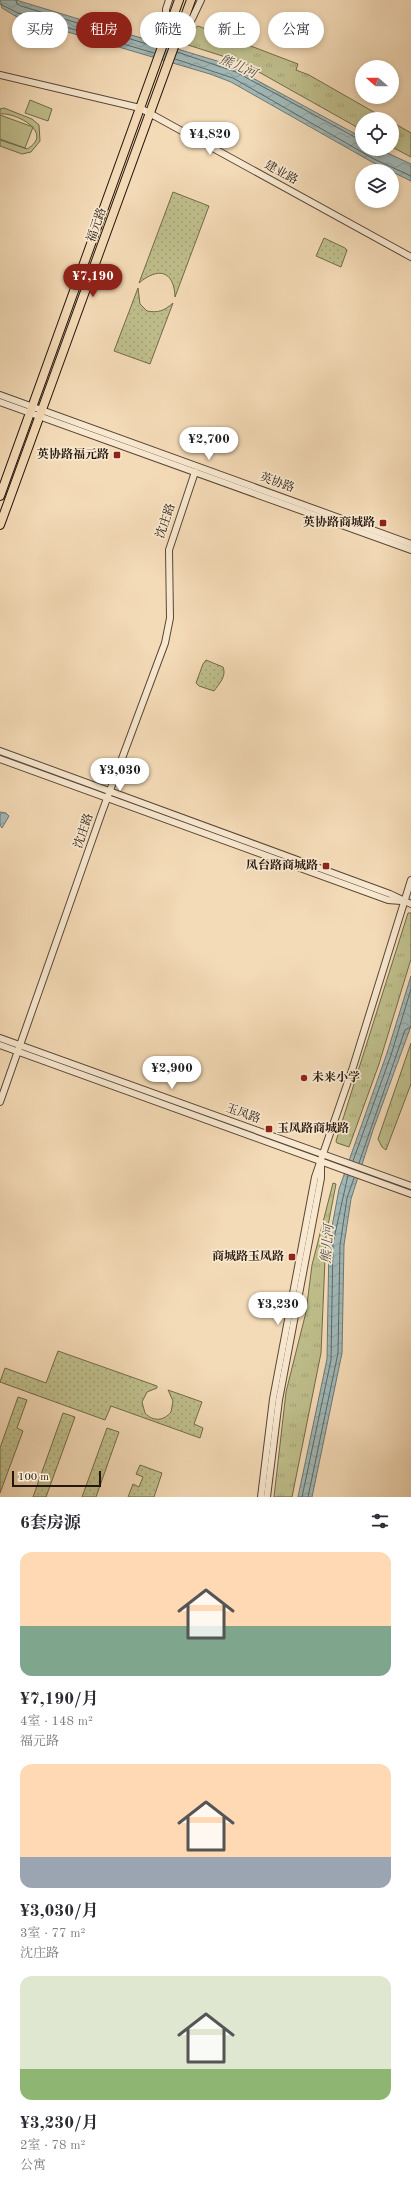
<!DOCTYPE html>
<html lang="zh">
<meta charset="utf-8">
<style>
:root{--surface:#fff;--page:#f2f2f3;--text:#2b2b33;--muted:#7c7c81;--accent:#8f2418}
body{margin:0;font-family:"Old Standard TT","Noto Serif SC",serif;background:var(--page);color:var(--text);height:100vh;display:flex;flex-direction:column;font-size:15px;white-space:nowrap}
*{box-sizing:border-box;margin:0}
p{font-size:13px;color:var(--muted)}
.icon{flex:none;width:22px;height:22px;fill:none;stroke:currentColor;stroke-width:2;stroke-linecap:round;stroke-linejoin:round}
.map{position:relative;height:1497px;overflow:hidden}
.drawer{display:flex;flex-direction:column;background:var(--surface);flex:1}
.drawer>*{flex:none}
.banner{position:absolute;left:12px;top:12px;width:387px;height:36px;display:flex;gap:8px}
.needle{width:26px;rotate:290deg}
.fabs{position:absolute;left:355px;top:60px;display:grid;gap:8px}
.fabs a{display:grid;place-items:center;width:44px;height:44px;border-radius:50%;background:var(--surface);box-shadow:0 2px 6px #0003;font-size:20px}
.scale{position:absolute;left:12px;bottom:10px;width:89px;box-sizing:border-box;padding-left:4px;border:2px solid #25160c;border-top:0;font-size:11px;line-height:14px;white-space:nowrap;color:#25160c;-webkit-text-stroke:3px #f8e8d0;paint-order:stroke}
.price{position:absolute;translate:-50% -34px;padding:0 9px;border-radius:14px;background:#fff;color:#222;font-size:13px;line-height:26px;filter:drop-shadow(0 1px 2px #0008)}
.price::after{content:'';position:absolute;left:50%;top:24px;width:12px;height:9px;margin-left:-6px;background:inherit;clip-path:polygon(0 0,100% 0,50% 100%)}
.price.on{background:var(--accent);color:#fff}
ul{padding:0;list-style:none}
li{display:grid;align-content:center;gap:8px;height:212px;padding:0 20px}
li span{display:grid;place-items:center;height:124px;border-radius:12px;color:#555}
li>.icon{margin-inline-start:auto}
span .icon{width:72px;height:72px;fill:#fffc;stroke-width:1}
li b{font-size:17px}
h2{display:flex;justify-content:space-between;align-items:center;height:48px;padding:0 20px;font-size:17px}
.tag{padding:0 14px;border-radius:18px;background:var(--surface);box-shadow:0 2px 6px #0003;font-size:14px;line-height:36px}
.tag.on{background:var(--accent);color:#fff}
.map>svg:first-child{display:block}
.grass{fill:url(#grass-dots);stroke:#726a4c}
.park{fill:url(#park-tufts);stroke:#726a4c}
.pitch{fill:#bfbf8c;stroke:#726a4c}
.water{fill:url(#water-waves);stroke:#6f7874}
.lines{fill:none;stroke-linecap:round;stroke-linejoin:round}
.shore{stroke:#626862;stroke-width:1}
.minor-casing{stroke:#594737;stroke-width:8}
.major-casing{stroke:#25160c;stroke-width:10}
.minor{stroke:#f8e8d0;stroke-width:6}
.major{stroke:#f4dbb7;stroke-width:8}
.poi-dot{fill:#8f2418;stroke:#f8e8d0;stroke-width:1.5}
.labels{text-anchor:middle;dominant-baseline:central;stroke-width:3.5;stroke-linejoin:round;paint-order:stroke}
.street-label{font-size:12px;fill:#25160c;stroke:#f8e8d0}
.poi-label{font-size:12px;font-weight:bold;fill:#25160c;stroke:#f8e8d0;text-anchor:end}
.water-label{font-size:13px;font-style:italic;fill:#504f49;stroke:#f8e8d0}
</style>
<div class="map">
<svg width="411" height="1497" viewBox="0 0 411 1497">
<defs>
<pattern id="grass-dots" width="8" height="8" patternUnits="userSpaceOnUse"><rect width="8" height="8" fill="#bfbf8c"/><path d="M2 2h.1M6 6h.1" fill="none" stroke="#a4a378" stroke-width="1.8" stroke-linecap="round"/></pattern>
<pattern id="park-tufts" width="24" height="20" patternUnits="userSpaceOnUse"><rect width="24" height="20" fill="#bfbf8c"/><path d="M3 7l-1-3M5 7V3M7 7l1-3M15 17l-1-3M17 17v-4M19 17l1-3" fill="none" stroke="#a4a378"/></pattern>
<pattern id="water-waves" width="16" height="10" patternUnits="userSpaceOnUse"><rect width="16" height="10" fill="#a0b9b9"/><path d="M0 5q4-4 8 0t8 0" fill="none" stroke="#8a9e9e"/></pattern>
</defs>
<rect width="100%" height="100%" fill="#f4dbb7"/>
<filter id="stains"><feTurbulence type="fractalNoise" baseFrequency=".005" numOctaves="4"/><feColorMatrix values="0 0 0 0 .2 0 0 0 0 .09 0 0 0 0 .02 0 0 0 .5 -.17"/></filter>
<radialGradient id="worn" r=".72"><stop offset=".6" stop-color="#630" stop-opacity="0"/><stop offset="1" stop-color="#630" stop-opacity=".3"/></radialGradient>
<g class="grass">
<path d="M173,192l36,14 -34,91c-1,-27 -17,-30 -36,-14z"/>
<polygon points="324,238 345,248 347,250 341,267 316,256"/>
<path d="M138,288l2,16 7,7c11,2 17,0 26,-8l-23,61 -36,-13z"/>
<path d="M206,660l17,7c4,9 -4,17 -9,24l-15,-5 -3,-3 7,-19z"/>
<path d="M58,1351l99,35v2l-10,4 -5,10 3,11c8,9 19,8 26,-1l2,-11 -5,-11 34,12 -8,22 9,4 -3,10 -89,-32 -6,14 -105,-38 5,-14 41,15z"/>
<polygon points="18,1397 27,1400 17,1428 23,1431 0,1493 0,1448"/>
<polygon points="63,1413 75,1417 46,1497 33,1497"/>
<polygon points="107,1428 119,1432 96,1497 82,1497"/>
<polygon points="140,1465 162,1473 154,1497 128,1497 133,1484 139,1487 143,1477 136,1474"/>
</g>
<g class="park">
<polygon points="198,26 298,64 296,70 309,75 386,119 362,119 362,130 241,62 185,44 189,32"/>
<polygon points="392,122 411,133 411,157 392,147"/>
<polygon points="408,913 411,913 411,959 379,1064 349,1147 337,1143 336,1141"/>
<polygon points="411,1043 411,1084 386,1150 382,1147 378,1139"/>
<polygon points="333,1183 336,1184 326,1236 321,1353 292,1497 274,1497 286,1392 306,1312 312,1265"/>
</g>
<g class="pitch">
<polygon points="30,100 52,109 48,121 25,113"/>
<path d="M4,108l28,11 7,6 1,16 -9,11 -9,2 -22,-8v-6l27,9c28,-16 -11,-37 -27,-35v-5z"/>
<polygon points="0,115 33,127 25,148 0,139"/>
</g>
<g class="water">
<polygon points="0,0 16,0 227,64 361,137 362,149 379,149 411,164 411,181 372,162 231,82 210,74 17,17 2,8"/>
<polygon points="0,812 6,813 9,816 2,828 0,825"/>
<polygon points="411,976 411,1026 373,1130 351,1199 344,1245 342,1353 312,1497 298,1497 327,1359 329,1243 339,1189 387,1053"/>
</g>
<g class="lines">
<g class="shore">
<polyline points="16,0 17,4 21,6 157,47"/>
<polyline points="0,4 18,13 154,53"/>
<polyline points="177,52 236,72 362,141"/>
<polyline points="175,59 233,78 374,159 411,176"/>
<polyline points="353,1161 391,1055 411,989"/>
<polyline points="359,1163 405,1030 411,1027"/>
<polyline points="302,1497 331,1360 333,1243 348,1175"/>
<polyline points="308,1497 338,1353 340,1245 347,1198 354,1178"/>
</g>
<g class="minor-casing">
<g id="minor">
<polyline points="166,34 166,9 169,0"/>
<polyline points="180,35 192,19 201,0"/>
<polyline points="0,75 140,108 411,257"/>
<polyline points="0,395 411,544"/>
<polyline points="0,402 411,550"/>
<polyline points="0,751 390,894 411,904"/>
<polyline points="0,759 388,900 401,901"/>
<polyline points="0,1038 411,1186"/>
<polyline points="0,1045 411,1194"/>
<polyline points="0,1102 102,812 165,643 170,618 169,550 195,472"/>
<polyline points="261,1497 273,1399 315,1177 353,1067 411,880"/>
<polyline points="267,1497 279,1400 321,1178 321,1165"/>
</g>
</g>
<g class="major-casing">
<g id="major">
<polyline points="0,496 179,0"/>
<polyline points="0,525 191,0"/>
</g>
</g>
<use href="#minor" class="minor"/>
<use href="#major" class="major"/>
</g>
<g class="poi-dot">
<rect x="113" y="451" width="8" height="8" rx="2"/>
<rect x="379" y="519" width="8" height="8" rx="2"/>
<rect x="322" y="862" width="8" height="8" rx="2"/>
<circle cx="304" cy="1078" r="4"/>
<rect x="265" y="1125" width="8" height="8" rx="2"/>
<rect x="288" y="1253" width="8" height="8" rx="2"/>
</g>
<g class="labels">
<g class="street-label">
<text transform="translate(281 173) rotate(29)">建业路</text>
<text transform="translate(97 225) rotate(-70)">福元路</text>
<text transform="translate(277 483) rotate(20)">英协路</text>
<text transform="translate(166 521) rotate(-71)">沈庄路</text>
<text transform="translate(84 831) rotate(-71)">沈庄路</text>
<text transform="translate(243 1114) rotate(20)">玉凤路</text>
</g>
<g class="poi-label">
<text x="109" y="455">英协路福元路</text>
<text x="375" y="523">英协路商城路</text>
<text x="318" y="866">凤台路商城路</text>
<text x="312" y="1078" text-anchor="start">未来小学</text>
<text x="277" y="1129" text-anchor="start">玉凤路商城路</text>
<text x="284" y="1257">商城路玉凤路</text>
</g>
<g class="water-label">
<text transform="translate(238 67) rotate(24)">熊儿河</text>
<text transform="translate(328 1244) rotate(-85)">熊儿河</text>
</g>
</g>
<rect width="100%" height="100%" filter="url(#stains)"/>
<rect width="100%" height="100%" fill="url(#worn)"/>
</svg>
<div class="fabs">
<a><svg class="needle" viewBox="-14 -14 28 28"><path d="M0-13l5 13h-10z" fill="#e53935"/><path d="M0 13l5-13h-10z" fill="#7c7c81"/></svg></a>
<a><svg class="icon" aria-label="locate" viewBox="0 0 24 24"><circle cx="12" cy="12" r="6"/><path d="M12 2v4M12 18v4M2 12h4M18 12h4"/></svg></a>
<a><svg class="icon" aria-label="layers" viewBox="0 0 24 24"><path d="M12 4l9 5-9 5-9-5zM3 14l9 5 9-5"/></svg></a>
</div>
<div class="scale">100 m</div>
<b class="price" style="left:210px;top:156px">¥4,820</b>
<b class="price on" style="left:93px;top:298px">¥7,190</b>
<b class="price" style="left:209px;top:461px">¥2,700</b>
<b class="price" style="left:120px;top:792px">¥3,030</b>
<b class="price" style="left:172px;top:1090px">¥2,900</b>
<b class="price" style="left:278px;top:1326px">¥3,230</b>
<div class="banner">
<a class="tag">买房</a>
<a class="tag on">租房</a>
<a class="tag">筛选</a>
<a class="tag">新上</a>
<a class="tag">公寓</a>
</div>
</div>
<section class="drawer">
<h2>6套房源<svg class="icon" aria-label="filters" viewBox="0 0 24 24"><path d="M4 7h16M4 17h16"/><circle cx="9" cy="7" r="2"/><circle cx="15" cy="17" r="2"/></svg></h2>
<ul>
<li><span style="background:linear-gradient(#ffd9b3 60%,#7fa58c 0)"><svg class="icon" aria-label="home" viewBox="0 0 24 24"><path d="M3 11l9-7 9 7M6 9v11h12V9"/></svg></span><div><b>¥7,190/月</b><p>4室 · 148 m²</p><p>福元路</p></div></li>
<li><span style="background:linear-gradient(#ffd9b3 75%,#9aa5b1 0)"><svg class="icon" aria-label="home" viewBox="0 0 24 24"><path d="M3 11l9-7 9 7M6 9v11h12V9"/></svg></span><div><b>¥3,030/月</b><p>3室 · 77 m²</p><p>沈庄路</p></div></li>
<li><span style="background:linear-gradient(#dfe7d0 75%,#8fb573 0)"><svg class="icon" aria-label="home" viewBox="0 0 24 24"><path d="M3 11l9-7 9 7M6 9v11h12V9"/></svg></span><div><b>¥3,230/月</b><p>2室 · 78 m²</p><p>公寓</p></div></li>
</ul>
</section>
